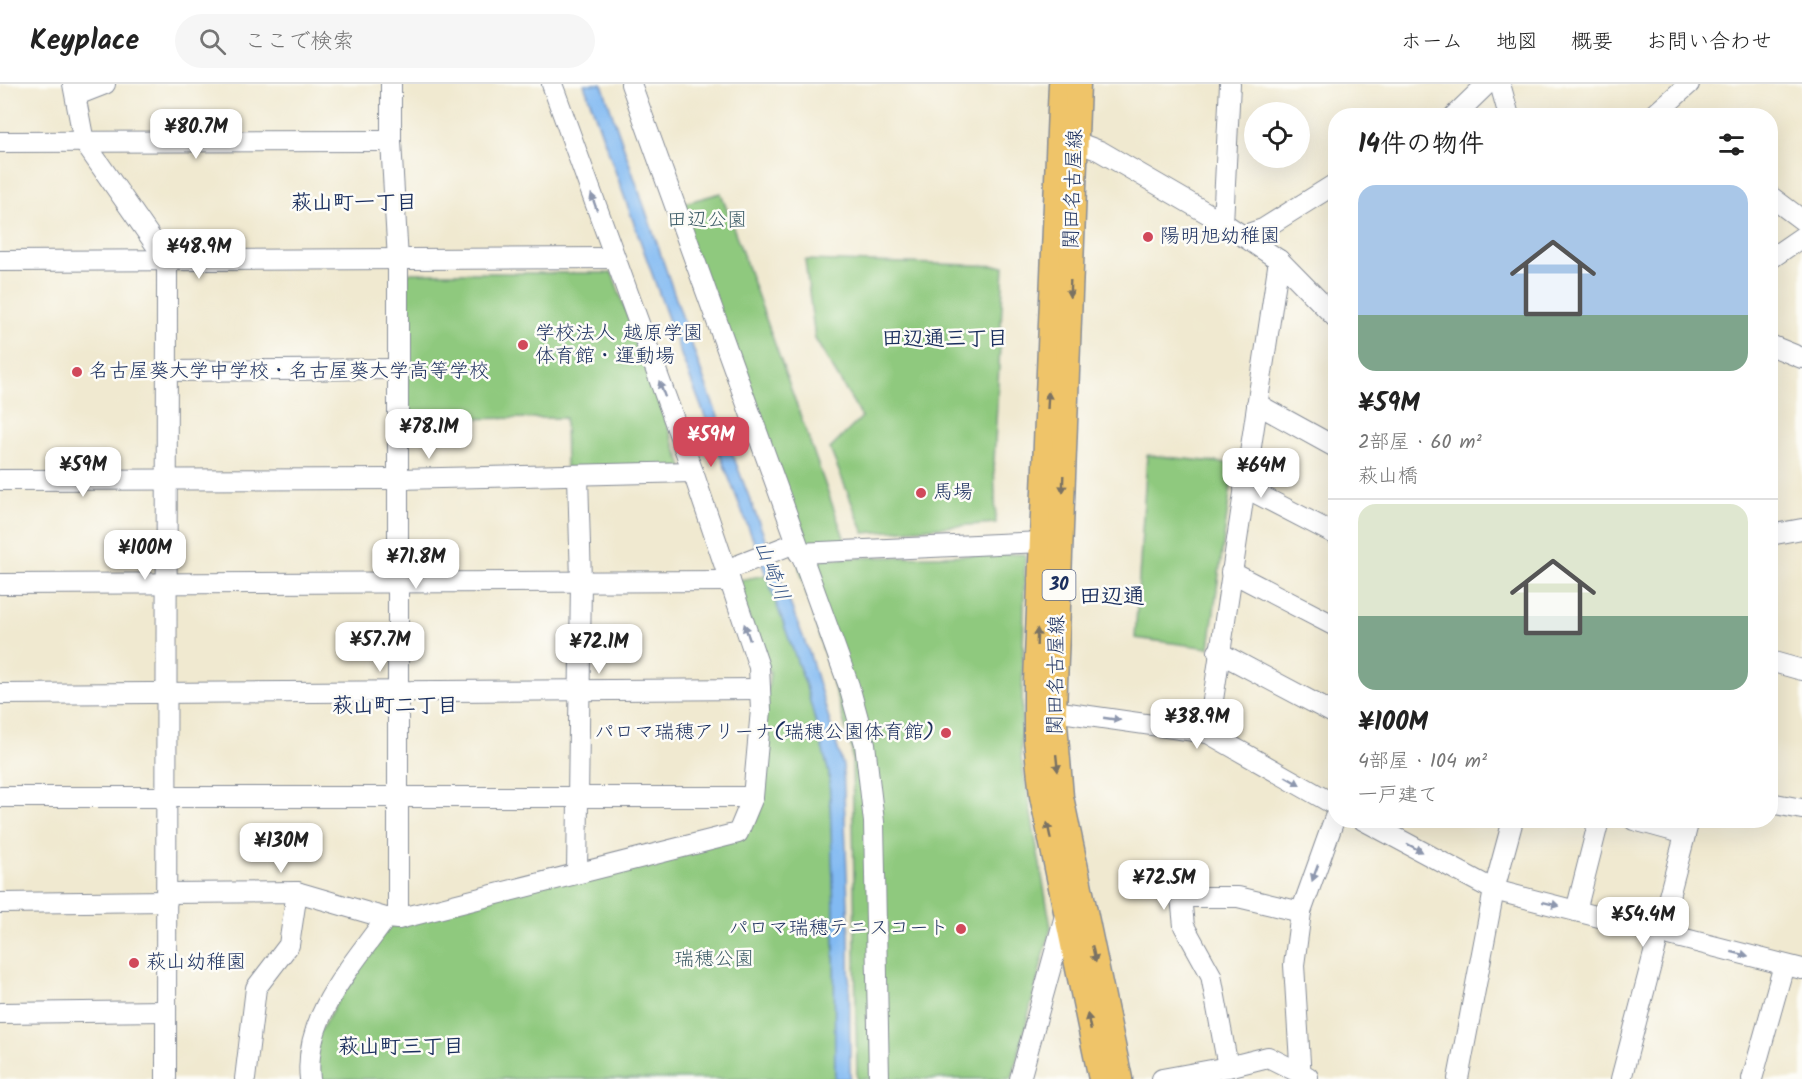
<!DOCTYPE html>
<html lang="ja">
<meta charset="utf-8">
<style>
:root{--surface:#fff;--page:#f6f6f6;--text:#222;--muted:#767676;--line:#e0e0e0;--accent:#d1495b}
body{margin:0;font-family:Kalam,"Klee One",sans-serif;background:var(--page);color:var(--text);height:100vh;display:flex;flex-direction:column;font-size:22px;white-space:nowrap}
*{box-sizing:border-box;margin:0}
p{font-size:20px;color:var(--muted)}
.icon{flex:none;width:33px;height:33px;fill:none;stroke:currentColor;stroke-width:2;stroke-linecap:round;stroke-linejoin:round}
.map{position:relative;flex:1;overflow:hidden}
.drawer{position:absolute;left:1328px;top:24px;width:450px;height:720px;display:flex;flex-direction:column;background:var(--surface);border-radius:24px;box-shadow:0 6px 24px #0002}
.drawer>*{flex:none}
.fabs{position:absolute;left:1244px;top:18px;display:grid;gap:12px}
.fabs a{display:grid;place-items:center;width:66px;height:66px;border-radius:50%;background:var(--surface);box-shadow:0 6px 24px #0002;font-size:30px}
.price{position:absolute;translate:-50% -51px;padding:0 14px;border-radius:12px;background:#fff;color:#222;font-size:20px;line-height:39px;filter:drop-shadow(0 2px 3px #0008)}
.price::after{content:'';position:absolute;left:50%;top:36px;width:18px;height:14px;margin-left:-9px;background:inherit;clip-path:polygon(0 0,100% 0,50% 100%)}
.price.current{background:var(--accent);color:#fff}
ul{padding:0;list-style:none}
li{display:grid;align-content:center;gap:12px;height:318px;padding:0 30px}
li+li{border-top:2px solid var(--line)}
li span{display:grid;place-items:center;height:186px;border-radius:18px;color:#555}
li>.icon{margin-inline-start:auto}
span .icon{width:108px;height:108px;fill:#fffc;stroke-width:1}
li b{font-size:26px}
h2{display:flex;justify-content:space-between;align-items:center;height:72px;padding:0 30px;font-size:26px}
header{display:flex;align-items:center;gap:36px;box-sizing:border-box;height:84px;padding:0 30px;background:var(--surface);border-bottom:2px solid var(--line)}
header strong{font-size:28px}
nav{display:flex;gap:33px;margin-inline-start:auto;font-size:21px}
.search{width:420px;height:54px;background:var(--page);display:flex;align-items:center;gap:15px;box-sizing:border-box;padding:0 21px;border-radius:33px;color:var(--muted);font-size:22px}
.map>svg:first-child{display:block}
.green{fill:#8fc97e;stroke:#557c6e;stroke-width:1.5}
.water{fill:#82baf2;stroke:#4e74a8;stroke-width:1.5}
.lines{fill:none;stroke-linecap:round;stroke-linejoin:round}
.minor-casing{stroke:#868c97;stroke-width:22}
.major-casing{stroke:#868c97;stroke-width:27}
.minor{stroke:#fff;stroke-width:20}
.major{stroke:#efc469;stroke-width:24}
.oneway{fill:#8d97ae}
.oneway2{fill:#7a7263}
.poi-dot{fill:#d1495b;stroke:#fdfcf7;stroke-width:2}
.labels{text-anchor:middle;dominant-baseline:central;stroke-width:5;stroke-linejoin:round;paint-order:stroke}
.shield{fill:#fdfcf7;stroke:#5f6c8c;stroke-width:1.5}
.shield-label{font-size:18px;font-weight:bold;fill:#1b2f5e}
.street-label{font-size:20px;fill:#1b2f5e;stroke:#fdfcf7}
.park-label{font-size:20px;fill:#3e5d68;stroke:#fdfcf7}
.poi-label{font-size:20px;fill:#1b2f5e;stroke:#fdfcf7;text-anchor:start}
.neighbourhood-label{font-size:21px;font-weight:bold;fill:#1b2f5e;stroke:#fdfcf7}
.water-label{font-size:21px;font-style:italic;fill:#3a598a;stroke:#fdfcf7}
.quarter-label{font-size:22px;font-weight:bold;fill:#1b2f5e;stroke:#fdfcf7}
</style>
<header>
<strong>Keyplace</strong>
<div class="search"><svg class="icon" aria-label="search" viewBox="0 0 24 24"><circle cx="10" cy="10" r="6"/><path d="M15 15l6 6"/></svg>ここで検索</div>
<nav><a>ホーム</a><a>地図</a><a>概要</a><a>お問い合わせ</a></nav>
</header>
<div class="map">
<svg width="1802" height="995" viewBox="0 0 1802 995">
<rect width="100%" height="100%" fill="#fdfcf7"/>
<filter id="ink" filterUnits="userSpaceOnUse"><feTurbulence type="fractalNoise" baseFrequency=".0167" numOctaves="2"/><feDisplacementMap in="SourceGraphic" scale="12" xChannelSelector="R" yChannelSelector="G"/><feConvolveMatrix kernelMatrix="1 2 1 2 8 2 1 2 1" color-interpolation-filters="sRGB"/></filter>
<filter id="wash" filterUnits="userSpaceOnUse"><feTurbulence type="fractalNoise" baseFrequency=".008" numOctaves="4" result="noise"/><feDisplacementMap in="SourceGraphic" scale="24" xChannelSelector="R" yChannelSelector="G"/><feGaussianBlur stdDeviation="1.35" result="paint"/><feColorMatrix in="noise" values="0 0 0 0 0 0 0 0 0 0 0 0 0 0 0 0 0 1.4 0 .05"/><feComposite in="paint" operator="in"/></filter>
<g filter="url(#wash)">
<rect width="100%" height="100%" fill="#f0e9d0"/>
<g class="green">
<polygon points="721,109 846,459 802,464 677,121"/>
<polygon points="805,176 1004,182 994,379 996,439 864,449 830,365 862,333 815,255"/>
<polygon points="407,189 612,189 683,384 566,384 565,334 406,335"/>
<polygon points="1147,371 1234,380 1209,564 1135,554"/>
<polygon points="1025,470 1021,673 1051,843 1012,995 857,995 852,666 797,475"/>
<polygon points="766,491 806,602 829,689 834,825 835,995 310,995 312,961 386,834 738,749 753,713 770,589 734,497"/>
</g>
<polygon class="water" points="584,0 602,0 705,299 810,571 843,682 849,851 850,995 835,995 834,825 829,689 806,602 756,463 683,276"/>
</g>
<g filter="url(#ink)">
<g class="lines">
<g class="minor-casing">
<g id="minor">
<polyline points="73,0 84,58 167,177 166,995"/>
<polyline points="391,0 391,57 398,176 398,835"/>
<polyline points="631,0 849,602 865,660 874,738 879,995"/>
<polyline points="1500,0 1509,32"/>
<polyline points="77,11 105,0"/>
<polyline points="1454,32 1487,0"/>
<polyline points="1653,32 1689,0"/>
<polyline points="1064,57 1076,58 1100,67 1219,136 1279,176 1335,233"/>
<polyline points="0,58 391,57"/>
<polyline points="1770,112 1802,136"/>
<polyline points="1223,139 1230,0"/>
<polyline points="1242,152 1263,145 1335,100"/>
<polyline points="1770,175 1802,153"/>
<polyline points="0,177 614,174"/>
<polyline points="1770,261 1802,274"/>
<polyline points="166,287 398,285"/>
<polyline points="1257,320 1335,363"/>
<polyline points="0,396 398,395 693,388"/>
<polyline points="1244,403 1335,450"/>
<polyline points="1770,451 1802,445"/>
<polyline points="799,469 1041,458"/>
<polyline points="726,486 795,459"/>
<polyline points="1231,488 1335,542"/>
<polyline points="0,500 730,497"/>
<polyline points="1218,568 1335,630"/>
<polyline points="1770,577 1802,586"/>
<polyline points="0,610 760,605"/>
<polyline points="1054,627 1208,649 1335,721"/>
<polyline points="1208,649 1279,176"/>
<polyline points="0,713 753,713"/>
<polyline points="1770,719 1802,725"/>
<polyline points="1363,736 1494,806 1802,885"/>
<polyline points="1634,736 1685,750"/>
<polyline points="577,789 581,497 578,392"/>
<polyline points="166,809 297,808 386,834"/>
<polyline points="0,819 167,817"/>
<polyline points="1576,827 1599,736"/>
<polyline points="0,929 165,927"/>
<polyline points="1228,983 1211,891 1184,842 1181,813 1238,813 1301,828"/>
<polyline points="245,995 256,904 289,861 297,808"/>
<path d="M310,995c-7,-62 43,-114 76,-161l12,1 340,-86 15,-36 8,-87 -2,-43 -66,-195 -141,-388"/>
<polyline points="1020,995 1066,828"/>
<polyline points="1162,995 1228,983 1268,973 1308,993"/>
<polyline points="1301,995 1294,881 1301,828 1335,733"/>
<polyline points="1458,995 1494,806 1513,736"/>
<polyline points="1621,995 1689,736"/>
<polyline points="1752,995 1784,881"/>
</g>
</g>
<g class="major-casing">
<g id="major">
<polyline points="1061,0 1036,598 1036,656 1042,712 1101,995"/>
<polyline points="1078,0 1054,627 1061,713 1120,995"/>
</g>
</g>
<use href="#minor" class="minor"/>
<use href="#major" class="major"/>
</g>
<defs><path id="oneway-solid" d="M-6-.8H1V-3.2L6.5 0L1 3.2V.8H-6Z" transform="scale(1.5)"/></defs>
<g class="oneway">
<use href="#oneway-solid" transform="translate(594 118) rotate(-109)"/>
<use href="#oneway-solid" transform="translate(662 305) rotate(-110)"/>
<use href="#oneway-solid" transform="translate(747 548) rotate(-109)"/>
<use href="#oneway-solid" transform="translate(1112 635) rotate(8)"/>
<use href="#oneway-solid" transform="translate(1293 697) rotate(30)"/>
<use href="#oneway-solid" transform="translate(1415 764) rotate(28)"/>
<use href="#oneway-solid" transform="translate(1315 789) rotate(110)"/>
<use href="#oneway-solid" transform="translate(1551 820) rotate(14)"/>
<use href="#oneway-solid" transform="translate(1740 870) rotate(14)"/>
</g>
<g class="oneway2">
<use href="#oneway-solid" transform="translate(1070 205) rotate(92)"/>
<use href="#oneway-solid" transform="translate(1048 316) rotate(-87)"/>
<use href="#oneway-solid" transform="translate(1063 400) rotate(92)"/>
<use href="#oneway-solid" transform="translate(1037 553) rotate(-88)"/>
<use href="#oneway-solid" transform="translate(1057 679) rotate(84)"/>
<use href="#oneway-solid" transform="translate(1049 747) rotate(-102)"/>
<use href="#oneway-solid" transform="translate(1094 870) rotate(78)"/>
<use href="#oneway-solid" transform="translate(1089 938) rotate(-102)"/>
</g>
</g>
<g class="poi-dot">
<circle cx="1148" cy="153" r="6"/>
<circle cx="523" cy="261" r="6"/>
<circle cx="77" cy="288" r="6"/>
<circle cx="921" cy="409" r="6"/>
<circle cx="946" cy="649" r="6"/>
<circle cx="961" cy="845" r="6"/>
<circle cx="134" cy="879" r="6"/>
</g>
<g class="labels">
<rect class="shield" x="1042.5" y="486" width="33" height="30" rx="4.5"/>
<g class="shield-label">
<text x="1059" y="501">30</text>
</g>
<g class="street-label">
<text transform="translate(1074 105) rotate(-88)">関田名古屋線</text>
<text transform="translate(1057 591) rotate(-89)">関田名古屋線</text>
</g>
<g class="park-label">
<text x="707" y="137">田辺公園</text>
<text x="714" y="876">瑞穂公園</text>
</g>
<g class="poi-label">
<text x="1160" y="153">陽明旭幼稚園</text>
<text x="535" y="250">学校法人 越原学園<tspan x="535" dy="23">体育館・運動場</tspan></text>
<text x="89" y="288">名古屋葵大学中学校・名古屋葵大学高等学校</text>
<text x="933" y="409">馬場</text>
<text x="934" y="649" text-anchor="end">パロマ瑞穂アリーナ(瑞穂公園体育館)</text>
<text x="949" y="845" text-anchor="end">パロマ瑞穂テニスコート</text>
<text x="146" y="879">萩山幼稚園</text>
</g>
<g class="neighbourhood-label">
<text x="354" y="119">萩山町一丁目</text>
<text x="945" y="255">田辺通三丁目</text>
<text x="395" y="622">萩山町二丁目</text>
<text x="401" y="963">萩山町三丁目</text>
</g>
<g class="water-label">
<text transform="translate(771 487) rotate(69)">山崎川</text>
</g>
<g class="quarter-label">
<text x="1112" y="513">田辺通</text>
</g>
</g>
</svg>
<div class="fabs">
<a><svg class="icon" aria-label="locate" viewBox="0 0 24 24"><circle cx="12" cy="12" r="6"/><path d="M12 2v4M12 18v4M2 12h4M18 12h4"/></svg></a>
</div>
<b class="price" style="left:196px;top:76px">¥80.7M</b>
<b class="price" style="left:199px;top:196px">¥48.9M</b>
<b class="price" style="left:429px;top:376px">¥78.1M</b>
<b class="price current" style="left:711px;top:384px">¥59M</b>
<b class="price" style="left:83px;top:414px">¥59M</b>
<b class="price" style="left:1261px;top:415px">¥64M</b>
<b class="price" style="left:145px;top:497px">¥100M</b>
<b class="price" style="left:416px;top:506px">¥71.8M</b>
<b class="price" style="left:380px;top:589px">¥57.7M</b>
<b class="price" style="left:599px;top:591px">¥72.1M</b>
<b class="price" style="left:1197px;top:666px">¥38.9M</b>
<b class="price" style="left:281px;top:790px">¥130M</b>
<b class="price" style="left:1164px;top:827px">¥72.5M</b>
<b class="price" style="left:1643px;top:864px">¥54.4M</b>
<section class="drawer">
<h2>14件の物件<svg class="icon" aria-label="filters" viewBox="0 0 24 24"><path d="M4 7h16M4 17h16"/><circle cx="9" cy="7" r="2"/><circle cx="15" cy="17" r="2"/></svg></h2>
<ul>
<li><span style="background:linear-gradient(#a9c7e8 70%,#7fa58c 0)"><svg class="icon" aria-label="home" viewBox="0 0 24 24"><path d="M3 11l9-7 9 7M6 9v11h12V9"/></svg></span><div><b>¥59M</b><p>2部屋 · 60 m²</p><p>萩山橋</p></div></li>
<li><span style="background:linear-gradient(#dfe7d0 60%,#7fa58c 0)"><svg class="icon" aria-label="home" viewBox="0 0 24 24"><path d="M3 11l9-7 9 7M6 9v11h12V9"/></svg></span><div><b>¥100M</b><p>4部屋 · 104 m²</p><p>一戸建て</p></div></li>
</ul>
</section>
</div>
